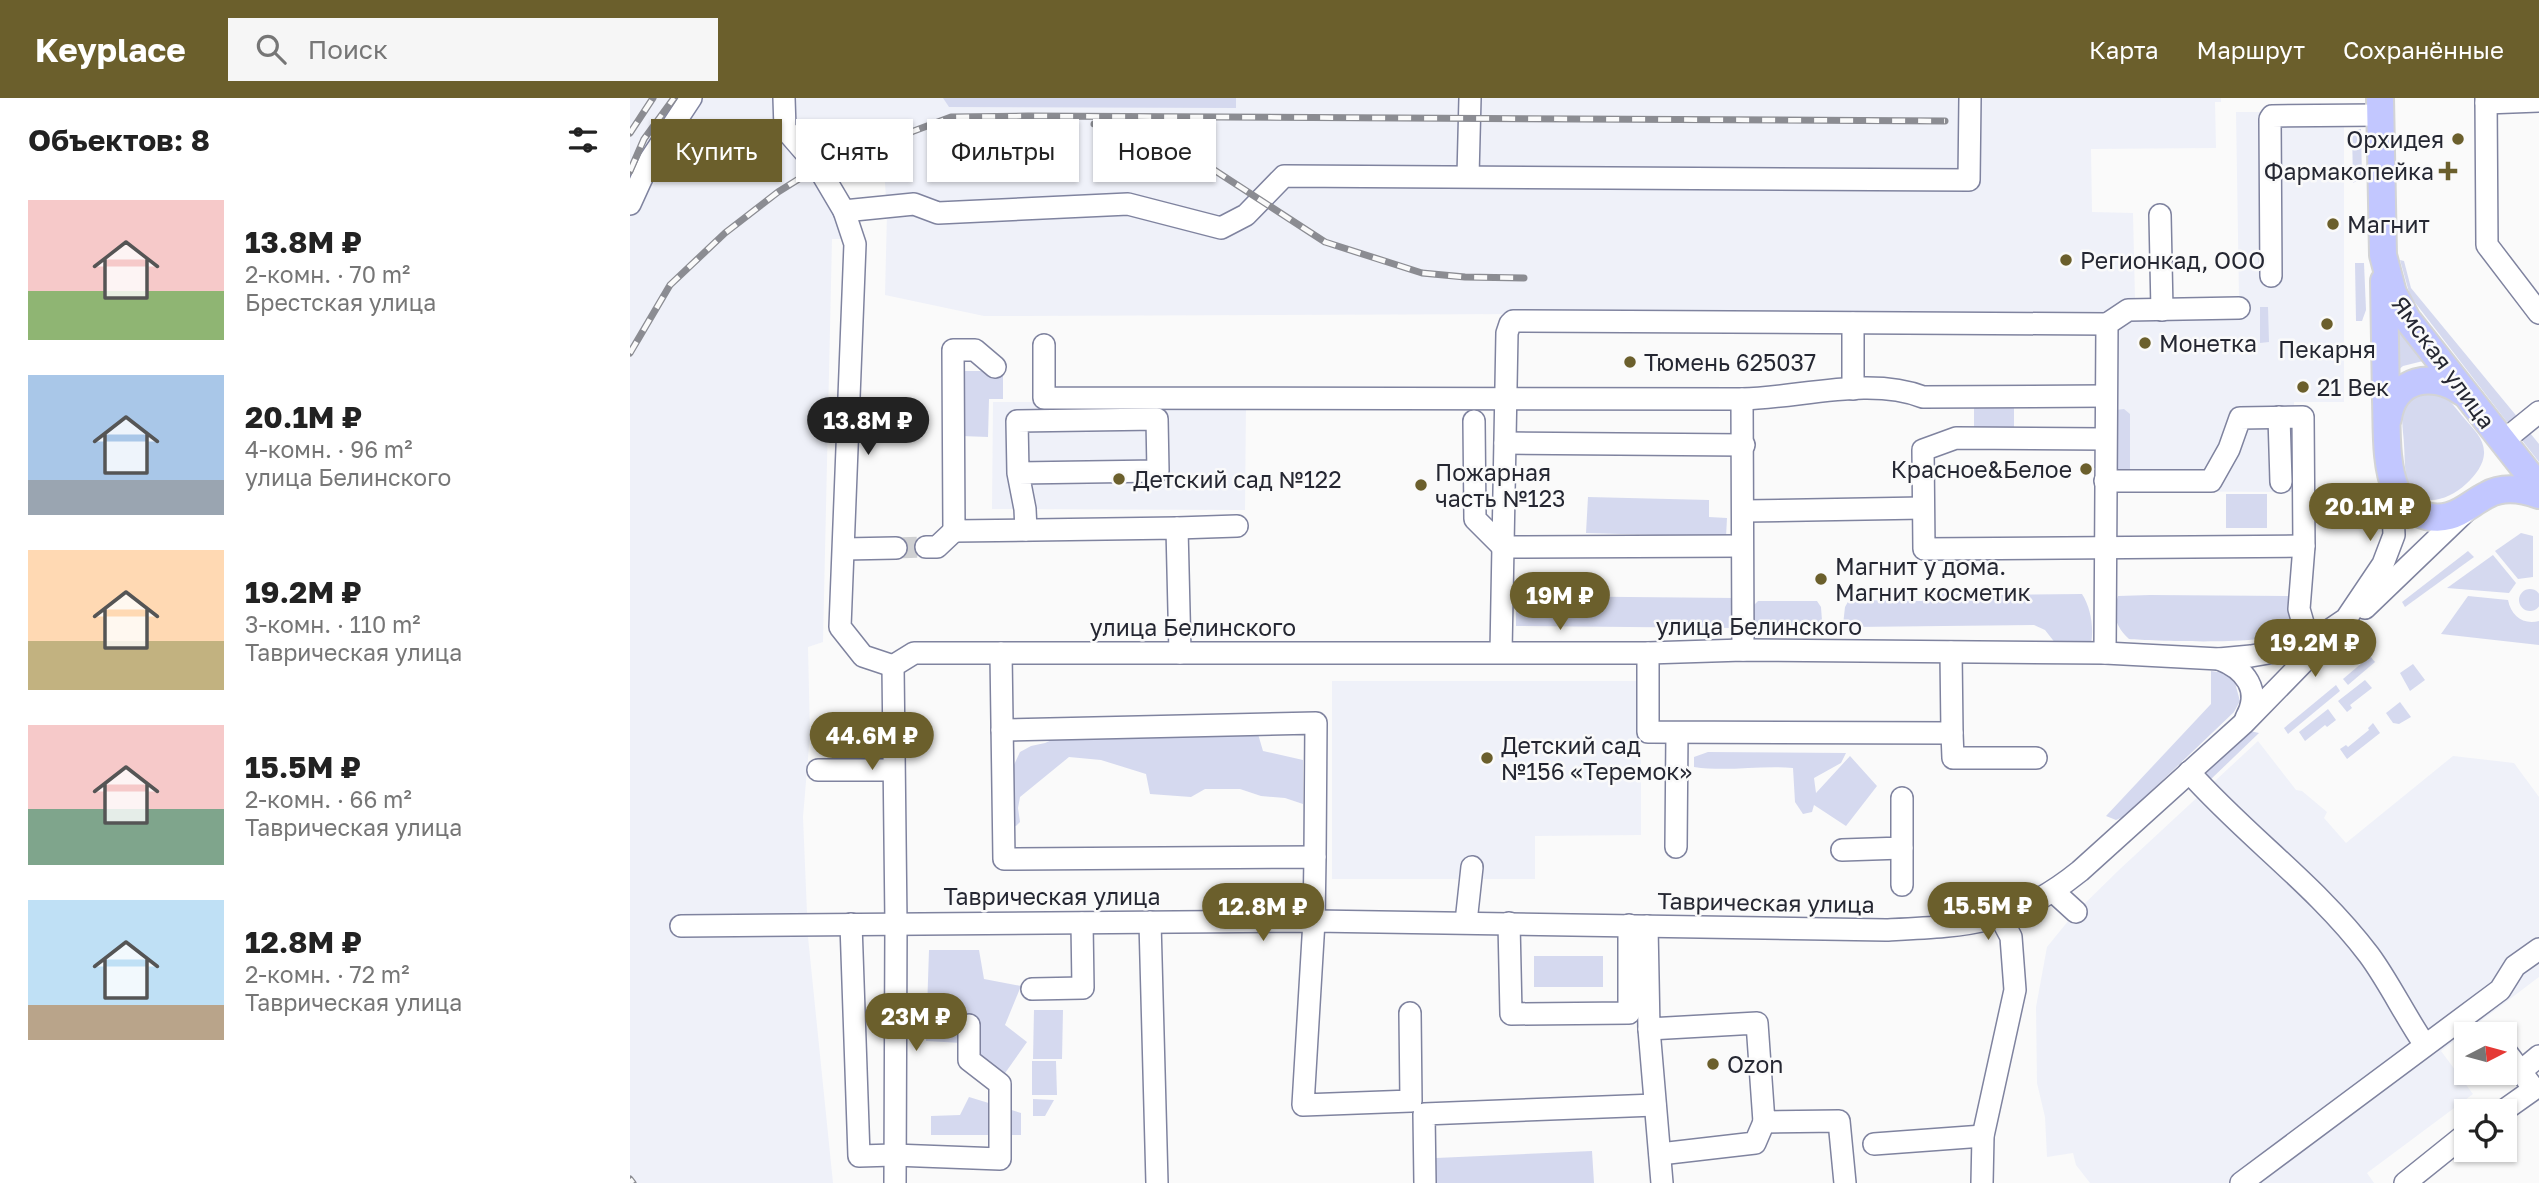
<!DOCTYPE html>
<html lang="ru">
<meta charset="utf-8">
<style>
:root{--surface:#fff;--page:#f6f6f6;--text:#222;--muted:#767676;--accent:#6b5f2c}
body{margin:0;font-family:"Golos Text",sans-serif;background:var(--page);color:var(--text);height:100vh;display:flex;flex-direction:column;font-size:26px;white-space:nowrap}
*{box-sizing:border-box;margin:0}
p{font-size:23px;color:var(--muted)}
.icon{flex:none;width:38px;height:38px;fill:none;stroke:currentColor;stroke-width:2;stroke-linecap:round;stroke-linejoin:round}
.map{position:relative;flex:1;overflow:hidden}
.details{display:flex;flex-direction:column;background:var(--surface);width:630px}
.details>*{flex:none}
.guide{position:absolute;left:21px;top:21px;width:665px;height:63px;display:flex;gap:14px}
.needle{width:46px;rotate:84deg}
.buttons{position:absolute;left:1824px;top:924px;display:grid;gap:14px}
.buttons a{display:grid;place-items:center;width:63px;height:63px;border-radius:0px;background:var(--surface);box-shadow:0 2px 5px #0004;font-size:35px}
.price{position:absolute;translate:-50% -60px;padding:0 16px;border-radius:24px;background:var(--accent);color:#fff;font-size:23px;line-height:46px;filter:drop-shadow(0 2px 4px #0008)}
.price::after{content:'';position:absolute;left:50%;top:42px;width:21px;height:16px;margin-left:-10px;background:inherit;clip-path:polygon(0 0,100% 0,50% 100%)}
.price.active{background:#222;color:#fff}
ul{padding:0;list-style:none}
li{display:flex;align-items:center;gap:21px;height:175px;padding:0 28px}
li span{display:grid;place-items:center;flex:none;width:196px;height:140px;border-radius:0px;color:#555}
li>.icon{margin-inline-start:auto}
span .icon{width:84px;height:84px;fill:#fffc;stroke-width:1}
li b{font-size:30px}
h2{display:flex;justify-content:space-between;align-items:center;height:84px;padding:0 28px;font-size:30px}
.chip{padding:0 24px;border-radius:0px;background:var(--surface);box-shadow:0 2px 5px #0004;font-size:24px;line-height:63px}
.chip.active{background:var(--accent);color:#fff}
header{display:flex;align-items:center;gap:42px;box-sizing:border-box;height:98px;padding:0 35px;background:var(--accent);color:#fff}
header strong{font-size:33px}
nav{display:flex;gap:38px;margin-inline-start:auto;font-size:24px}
.search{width:490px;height:63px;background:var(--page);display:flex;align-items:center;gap:18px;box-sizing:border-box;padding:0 24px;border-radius:0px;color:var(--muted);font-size:26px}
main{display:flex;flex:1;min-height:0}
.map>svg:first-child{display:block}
.built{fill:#eff1f9}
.green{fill:#d5d9ef}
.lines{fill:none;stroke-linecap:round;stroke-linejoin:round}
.minor-tunnel{stroke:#cfd0d2;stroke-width:21;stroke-dasharray:21 10;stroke-linecap:butt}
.minor-casing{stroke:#7f839f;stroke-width:24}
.major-casing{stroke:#d3d4d6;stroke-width:30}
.minor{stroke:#fff;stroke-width:21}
.major{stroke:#c2c7ff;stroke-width:26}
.rail-casing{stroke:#8b8c92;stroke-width:7}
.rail{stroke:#fafafa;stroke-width:4.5;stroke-dasharray:13;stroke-linecap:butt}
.poi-dot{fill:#6b5f2c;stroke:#fafafa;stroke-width:2.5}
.labels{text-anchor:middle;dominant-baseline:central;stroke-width:5;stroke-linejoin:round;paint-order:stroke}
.poi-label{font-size:23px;fill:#252732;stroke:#fafafa;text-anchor:start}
.street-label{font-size:23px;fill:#252732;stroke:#fafafa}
</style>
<header>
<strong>Keyplace</strong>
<div class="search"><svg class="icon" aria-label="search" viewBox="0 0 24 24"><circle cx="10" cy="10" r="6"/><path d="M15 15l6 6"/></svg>Поиск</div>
<nav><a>Карта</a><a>Маршрут</a><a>Сохранённые</a></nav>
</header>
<main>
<section class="details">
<h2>Объектов: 8<svg class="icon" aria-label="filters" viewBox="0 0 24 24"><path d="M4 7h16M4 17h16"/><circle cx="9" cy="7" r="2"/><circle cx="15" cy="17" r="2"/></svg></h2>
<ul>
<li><span style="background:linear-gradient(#f6c9c9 65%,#8fb573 0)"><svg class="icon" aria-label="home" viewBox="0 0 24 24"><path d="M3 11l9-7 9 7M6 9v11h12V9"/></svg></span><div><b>13.8M ₽</b><p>2-комн. · 70 m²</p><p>Брестская улица</p></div></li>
<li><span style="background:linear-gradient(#a9c7e8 75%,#9aa5b1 0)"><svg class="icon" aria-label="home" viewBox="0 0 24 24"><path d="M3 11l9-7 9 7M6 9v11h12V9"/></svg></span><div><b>20.1M ₽</b><p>4-комн. · 96 m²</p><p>улица Белинского</p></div></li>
<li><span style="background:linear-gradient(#ffd9b3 65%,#c2b280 0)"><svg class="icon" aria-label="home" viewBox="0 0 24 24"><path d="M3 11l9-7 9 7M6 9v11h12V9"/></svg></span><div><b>19.2M ₽</b><p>3-комн. · 110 m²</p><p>Таврическая улица</p></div></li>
<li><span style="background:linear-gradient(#f6c9c9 60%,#7fa58c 0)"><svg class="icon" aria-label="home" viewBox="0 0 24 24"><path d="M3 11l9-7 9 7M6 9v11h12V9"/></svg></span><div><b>15.5M ₽</b><p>2-комн. · 66 m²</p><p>Таврическая улица</p></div></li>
<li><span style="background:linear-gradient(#bfe0f5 75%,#b9a48a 0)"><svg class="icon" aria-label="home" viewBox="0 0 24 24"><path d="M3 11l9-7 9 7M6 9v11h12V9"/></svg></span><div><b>12.8M ₽</b><p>2-комн. · 72 m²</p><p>Таврическая улица</p></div></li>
</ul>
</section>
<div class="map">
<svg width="1909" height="1085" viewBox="0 0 1909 1085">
<rect width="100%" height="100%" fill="#fafafa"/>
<g class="built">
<polygon points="0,0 1591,0 1591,4 1585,4 1586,50 1461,51 1462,114 1503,115 1505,201 1609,200 1606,14 1714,14 1714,304 1664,304 1663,394 1487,393 1488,209 1476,214 354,218 255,197 257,115 252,41 197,55 201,74 213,95 210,141 202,141 193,544 178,549 180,637 173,719 178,839 203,1085 0,1085"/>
<polygon points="363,304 616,305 615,412 362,411"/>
<polygon points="702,583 1011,583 1011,737 905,738 905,781 702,781"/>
<polygon points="1628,643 1666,692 1672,693 1697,714 1694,720 1716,745 1823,658 1884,665 1909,699 1909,879 1811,953 1843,996 1737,1075 1744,1085 1460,1085 1446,1067 1443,1055 1417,1059 1415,1019 1407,985 1406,909 1417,849 1443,817 1490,771"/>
</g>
<g class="green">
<polygon points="313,0 606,0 606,10 319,9"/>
<polygon points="1722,31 1731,31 1732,80 1723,85"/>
<polygon points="1770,162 1774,163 1781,190 1889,321 1877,324 1780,198"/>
<polygon points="1725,165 1734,165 1736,212 1732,223 1726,223"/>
<polygon points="1630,209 1638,209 1639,244 1630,245"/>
<polygon points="1766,209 1797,262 1773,268 1763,276"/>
<polygon points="331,273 373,273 373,301 359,301 358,339 331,338"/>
<path d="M1792,292c27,5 25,8 42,28 9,11 21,21 20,36 -1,27 -60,71 -76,28 -4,-11 -3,-25 -4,-37 0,-11 -5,-31 2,-42 3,-5 11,-9 16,-13z"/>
<rect x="1344" y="307" width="40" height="26"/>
<polygon points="1494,311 1500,316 1500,371 1487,371 1486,312"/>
<polygon points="1896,330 1909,346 1909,364 1891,341"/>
<rect x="1596" y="396" width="41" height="34"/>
<polygon points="958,399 1079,402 1079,419 1097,420 1096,439 956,435"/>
<polygon points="1891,435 1903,438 1903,479 1888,481 1865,453"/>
<polygon points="1838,453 1844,459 1775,509 1772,504"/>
<polygon points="1863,457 1886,485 1879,495 1817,490"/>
<circle cx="1900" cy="502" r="11"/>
<path d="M1304,495l43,2 105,-1c9,14 12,34 9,50h-35l-11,-14 -11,-5 -180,2 -11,-2 2,-18 4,-7 73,1z"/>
<path d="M1520,497l138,1c4,15 6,29 -9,38 -15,11 -126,7 -150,5 -14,-13 -17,-25 -11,-43z"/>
<polygon points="886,498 1105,500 1104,530 886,528"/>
<path d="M1838,498l40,4c3,16 15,25 31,21v24l-98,-11z"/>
<polygon points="1128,503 1187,503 1191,509 1192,523 1186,529 1130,529 1124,526 1123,508"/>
<polygon points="1740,558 1745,564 1718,587 1713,581"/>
<polygon points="1783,566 1795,582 1780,593 1770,575"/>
<polygon points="1581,573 1595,575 1605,585 1610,603 1604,614 1495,718 1486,722 1476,718 1581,606"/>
<polygon points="1735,582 1742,590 1720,607 1722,610 1717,614 1708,603"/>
<polygon points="1706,587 1710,593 1658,636 1654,630"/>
<polygon points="1770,604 1781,619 1769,626 1763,625 1756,615"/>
<polygon points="1698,611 1706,622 1697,629 1695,627 1675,643 1669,634"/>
<polygon points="1743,625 1750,635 1717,661 1710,651 1716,647 1718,649 1739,632 1738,630"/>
<polygon points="1620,633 1629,635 1579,683 1576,672"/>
<polygon points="437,635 628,636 633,653 673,662 673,706 655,700 631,698 610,691 575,691 561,699 520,696 516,676 471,662 439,659 390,699 388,710 390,724 386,728 381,727 383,669 390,654 401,648 415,645"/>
<path d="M1078,654l138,1 -5,10 -27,15 2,15 34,-37 27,30 -31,40 -32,-21 -2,7 -9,2 -8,-12 -2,-34c-33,-3 -66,4 -99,-1v-10z"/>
<polygon points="299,852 349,852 354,881 391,888 375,927 397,944 373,978 332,945 296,943"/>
<rect x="904" y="858" width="69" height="31"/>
<polygon points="404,912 433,912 432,961 403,961"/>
<polygon points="402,963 426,963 427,997 402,997"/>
<polygon points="339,999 391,1015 391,1037 301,1037 301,1018 330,1017"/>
<polygon points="403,1001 424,1002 415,1018 403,1018"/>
<polygon points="962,1053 964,1085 806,1085 806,1060"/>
</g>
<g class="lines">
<polyline class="minor-tunnel" points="266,450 296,449"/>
<g class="minor-casing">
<g id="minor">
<polyline points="154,0 155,31 188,69 214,113 225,146 210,529 233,558 263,568"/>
<polyline points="1856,0 1857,147 1909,215"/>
<polyline points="1856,5 1909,3"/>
<polyline points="838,78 840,0"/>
<polyline points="0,106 20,62 61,0"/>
<polyline points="214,113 284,106 308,115 498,106 591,130 616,117 654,78 1339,82 1340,0"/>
<polyline points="1530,117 1532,212"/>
<polyline points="1641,178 1640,21 1642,18 1750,17"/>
<polyline points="1223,225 1223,291"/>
<path d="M414,247v53l698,1c56,-1 128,-23 181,-2l183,-1"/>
<polyline points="365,269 345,252 323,252 324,433 547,430 550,555"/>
<polyline points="1112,301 1113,552"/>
<polyline points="1649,319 1651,384"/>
<polyline points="844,323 845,421 873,449 1112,448"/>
<polyline points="1475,341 1326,340 1293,352 1294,451 1674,448"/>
<polyline points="1872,344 1909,314"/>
<polyline points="875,345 1114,347"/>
<polyline points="388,375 528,373 527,321 387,323 388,375 395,411 396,432"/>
<polyline points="1475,383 1581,383 1599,351 1610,320 1673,319 1674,448 1669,511 1679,546"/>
<polyline points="1114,413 1293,410"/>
<polyline points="547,430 607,428"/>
<polyline points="296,449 307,449 324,433"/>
<polyline points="214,451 266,450"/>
<polyline points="1735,510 1836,413"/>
<polyline points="871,554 877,235 880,226 883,223 1477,226"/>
<polyline points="371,555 374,761 685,759 684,823 673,1007 781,1003 780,915"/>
<polyline points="1018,555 1018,634 1322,635 1321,554"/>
<polyline points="1475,555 1477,226 1498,212 1609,210"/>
<path d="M1589,561c26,10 43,31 27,59"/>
<polyline points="372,632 686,625 685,759"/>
<polyline points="1322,635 1323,660 1406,660"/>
<polyline points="188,672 263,672"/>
<path d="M1559,674c57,64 128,114 180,183 20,27 36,61 56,90"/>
<polyline points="1046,749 1047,635"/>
<polyline points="1272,750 1272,787"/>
<polyline points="1212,752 1272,750 1272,700"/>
<polyline points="1424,794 1446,814"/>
<polyline points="520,824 527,1085"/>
<polyline points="836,824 842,769"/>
<polyline points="879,825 881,916 999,915 999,827"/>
<polyline points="221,826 229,1058 264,1057 370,1061 370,986 339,962 339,927"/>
<path d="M51,828l633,-5 572,9c83,-4 127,-5 194,-59l164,-148 80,-82"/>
<polyline points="1017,828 1019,931 1127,925 1134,1024 1209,1023 1215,1085"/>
<polyline points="402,891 453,890 452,825"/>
<polyline points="1019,931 1032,1085"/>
<polyline points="1891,973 1909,958"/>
<polyline points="1873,1013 1904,991 1874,951"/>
<polyline points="1244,1046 1353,1038"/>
<polyline points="1030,1056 1125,1045 1134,1024"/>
<polyline points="265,1085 266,825 263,568 284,555 1018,555 1113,552 1475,555 1589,561 1621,558 1661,551 1679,546 1716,521 1753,466 1764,437 1762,385"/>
<polyline points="795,1085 794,1016 1025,1007"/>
<polyline points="1352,1085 1353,1038 1385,892 1381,839 1371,820"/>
<polyline points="1611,1085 1870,892 1885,868 1909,851"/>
<polyline points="1775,1085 1836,1036"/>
</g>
</g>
<g class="major-casing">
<g id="major">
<polyline points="1750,0 1753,157 1763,195 1777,221 1909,389"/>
<path d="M1754,183c1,40 1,79 2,119 1,28 -1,64 10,90 9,20 32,32 53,26 15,-4 25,-15 38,-21 16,-9 35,-6 52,0"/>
<path d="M1758,320c6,-40 45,-47 74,-26"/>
</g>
</g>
<use href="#minor" class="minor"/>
<use href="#major" class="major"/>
<g class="rail-casing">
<g id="rail">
<polyline points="464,26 492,30 578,68 695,144 792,175 835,179 894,180"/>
<polyline points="0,35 23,0"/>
<polyline points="0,73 14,41 44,0"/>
<polyline points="0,255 40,187 95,135 148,94 188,69 321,19 398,18 1315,23"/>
<polyline points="0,1081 3,1085"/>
</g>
</g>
<use href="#rail" class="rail"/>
</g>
<g class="poi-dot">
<circle cx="1828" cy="41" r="7"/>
<path d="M1814.5 62.5h7v7h7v7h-7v7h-7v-7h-7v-7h7z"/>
<circle cx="1703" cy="126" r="7"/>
<circle cx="1436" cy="162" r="7"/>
<circle cx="1697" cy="226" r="7"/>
<circle cx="1515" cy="245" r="7"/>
<circle cx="1000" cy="264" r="7"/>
<circle cx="1673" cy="289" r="7"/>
<circle cx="1456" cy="371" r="7"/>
<circle cx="489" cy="381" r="7"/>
<circle cx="791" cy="387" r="7"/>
<circle cx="1191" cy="481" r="7"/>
<circle cx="857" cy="660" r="7"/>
<circle cx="1083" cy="966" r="7"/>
</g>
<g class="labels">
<g class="poi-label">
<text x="1814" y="41" text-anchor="end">Орхидея</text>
<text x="1804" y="73" text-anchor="end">Фармакопейка</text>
<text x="1717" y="126">Магнит</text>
<text x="1450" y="162">Регионкад, ООО</text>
<text x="1529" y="245">Монетка</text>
<text x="1697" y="251" text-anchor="middle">Пекарня</text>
<text x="1014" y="264">Тюмень 625037</text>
<text x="1687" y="289">21 Век</text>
<text x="1442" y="371" text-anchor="end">Красное&amp;Белое</text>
<text x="805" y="374">Пожарная<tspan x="805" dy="26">часть №123</tspan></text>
<text x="503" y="381">Детский сад №122</text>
<text x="1205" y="468">Магнит у дома.<tspan x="1205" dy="26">Магнит косметик</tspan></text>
<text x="871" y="647">Детский сад<tspan x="871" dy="26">№156 «Теремок»</tspan></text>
<text x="1097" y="966">Ozon</text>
</g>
<g class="street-label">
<text transform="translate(1814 264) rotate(54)">Ямская улица</text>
<text x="1129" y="528">улица Белинского</text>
<text x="563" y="529">улица Белинского</text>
<text x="422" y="798">Таврическая улица</text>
<text transform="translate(1136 804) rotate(1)">Таврическая улица</text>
</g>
</g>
</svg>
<div class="buttons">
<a><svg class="needle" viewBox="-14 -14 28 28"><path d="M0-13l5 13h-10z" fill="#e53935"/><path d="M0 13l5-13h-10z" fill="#767676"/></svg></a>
<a><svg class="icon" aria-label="locate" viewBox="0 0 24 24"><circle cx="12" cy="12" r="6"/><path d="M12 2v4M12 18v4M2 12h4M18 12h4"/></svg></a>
</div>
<b class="price active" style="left:238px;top:359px">13.8M ₽</b>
<b class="price" style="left:1740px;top:445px">20.1M ₽</b>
<b class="price" style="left:930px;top:534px">19M ₽</b>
<b class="price" style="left:1685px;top:581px">19.2M ₽</b>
<b class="price" style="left:242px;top:674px">44.6M ₽</b>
<b class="price" style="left:1358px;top:844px">15.5M ₽</b>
<b class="price" style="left:633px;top:845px">12.8M ₽</b>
<b class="price" style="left:286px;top:955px">23M ₽</b>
<div class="guide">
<a class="chip active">Купить</a>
<a class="chip">Снять</a>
<a class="chip">Фильтры</a>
<a class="chip">Новое</a>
</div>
</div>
</main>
